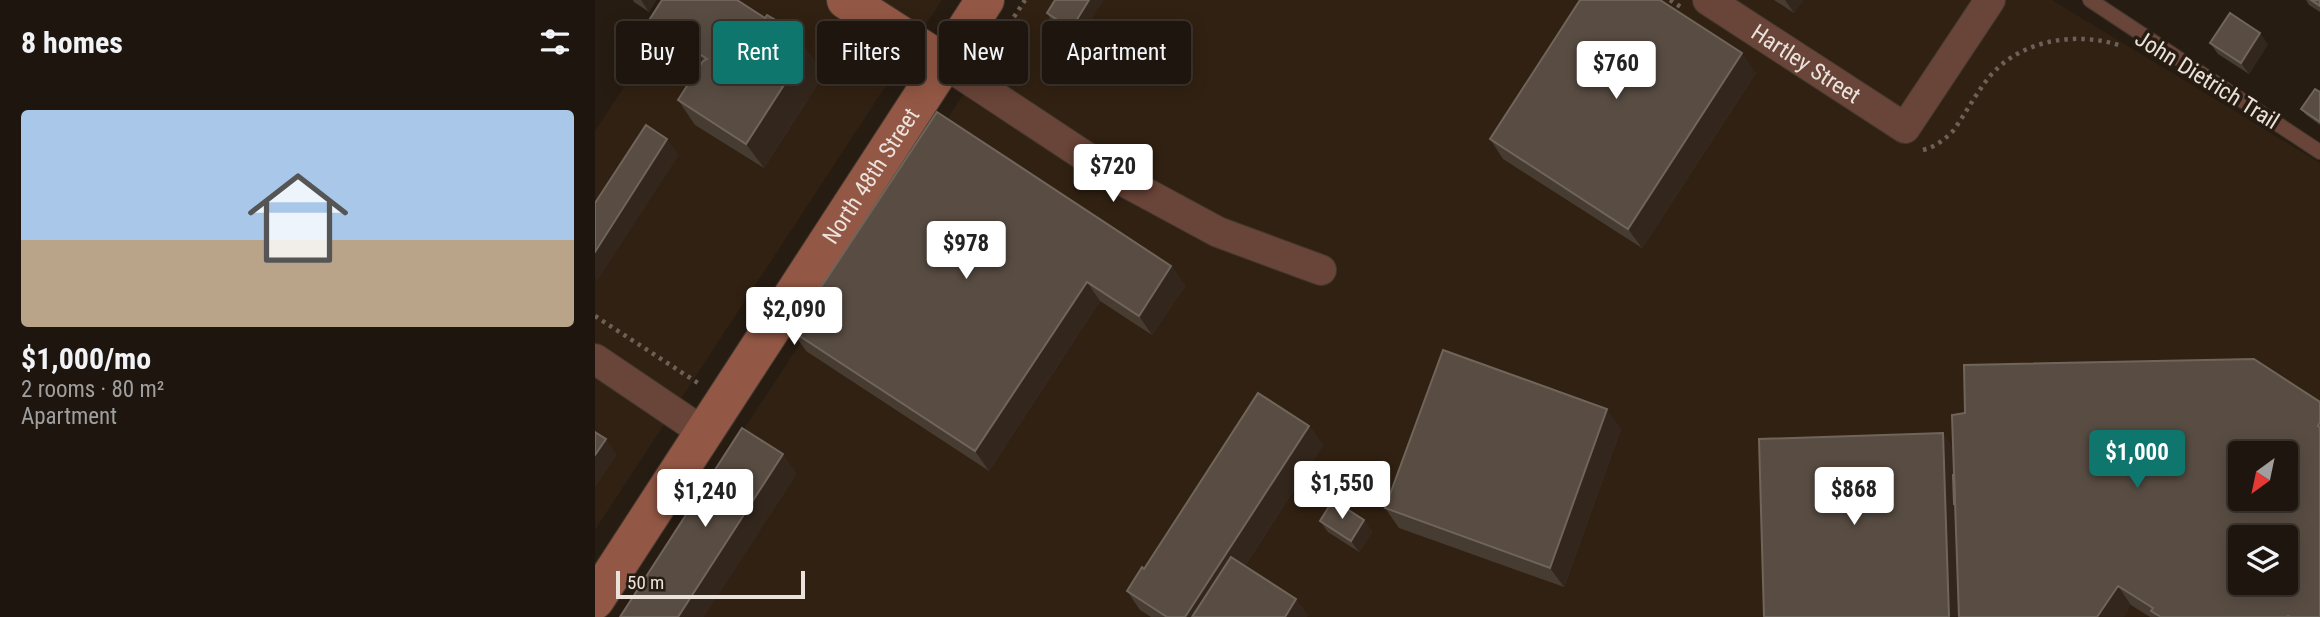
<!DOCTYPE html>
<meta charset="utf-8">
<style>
:root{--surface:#1d150e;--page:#2a221c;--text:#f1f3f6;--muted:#a09f9e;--line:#3b342e;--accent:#0f766e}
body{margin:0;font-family:"Roboto Condensed",sans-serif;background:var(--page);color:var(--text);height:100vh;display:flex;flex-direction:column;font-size:26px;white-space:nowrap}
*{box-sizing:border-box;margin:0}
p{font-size:23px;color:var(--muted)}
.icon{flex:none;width:38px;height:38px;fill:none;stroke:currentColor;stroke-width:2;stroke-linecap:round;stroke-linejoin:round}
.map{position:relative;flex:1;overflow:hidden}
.sheet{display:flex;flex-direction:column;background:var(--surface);width:595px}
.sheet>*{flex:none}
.top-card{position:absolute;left:21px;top:21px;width:665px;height:63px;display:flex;gap:14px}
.needle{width:46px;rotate:213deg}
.controls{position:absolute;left:1633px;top:441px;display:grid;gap:14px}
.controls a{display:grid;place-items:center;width:70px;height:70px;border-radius:7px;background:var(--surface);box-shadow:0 4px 18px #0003,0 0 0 2px var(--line);font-size:35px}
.scale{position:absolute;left:21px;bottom:18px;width:189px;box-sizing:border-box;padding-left:7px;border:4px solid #eae2db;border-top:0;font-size:19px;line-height:24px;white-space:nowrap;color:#eae2db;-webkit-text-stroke:5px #271c12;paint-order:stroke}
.price{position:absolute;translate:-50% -60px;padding:0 16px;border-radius:7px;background:#fff;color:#222;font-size:23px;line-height:46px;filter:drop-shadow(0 2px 4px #0008)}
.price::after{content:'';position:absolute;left:50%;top:42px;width:21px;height:16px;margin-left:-10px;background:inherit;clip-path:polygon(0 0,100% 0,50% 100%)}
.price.on{background:var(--accent);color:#fff}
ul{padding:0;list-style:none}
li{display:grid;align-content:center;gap:14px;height:371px;padding:0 21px}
li span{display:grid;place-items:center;height:217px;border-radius:7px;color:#555}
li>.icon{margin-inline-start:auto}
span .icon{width:126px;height:126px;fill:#fffc;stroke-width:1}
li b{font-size:30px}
h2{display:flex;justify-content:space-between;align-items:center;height:84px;padding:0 21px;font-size:30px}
.chip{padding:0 24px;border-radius:7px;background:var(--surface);box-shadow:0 4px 18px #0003,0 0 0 2px var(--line);font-size:24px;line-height:63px}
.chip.on{background:var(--accent);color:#fff}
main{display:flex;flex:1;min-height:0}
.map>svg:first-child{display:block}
.built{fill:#312112;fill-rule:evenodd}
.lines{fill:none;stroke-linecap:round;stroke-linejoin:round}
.lane-casing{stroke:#42382e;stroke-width:16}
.street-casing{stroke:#42382e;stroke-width:32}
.secondary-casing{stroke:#42382e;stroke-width:40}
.path{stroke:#6b6158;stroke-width:4.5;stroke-dasharray:3.5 5;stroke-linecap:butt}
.lane{stroke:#694438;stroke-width:14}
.street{stroke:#694438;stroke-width:30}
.secondary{stroke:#935845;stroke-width:38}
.wall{fill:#473c31}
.shaded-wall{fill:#33271d}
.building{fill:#594d43;stroke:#70655b;stroke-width:2;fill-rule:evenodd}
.labels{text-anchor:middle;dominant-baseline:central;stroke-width:7;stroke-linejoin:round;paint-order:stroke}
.street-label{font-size:23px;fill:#eae2db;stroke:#271c12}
</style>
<main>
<section class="sheet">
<h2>8 homes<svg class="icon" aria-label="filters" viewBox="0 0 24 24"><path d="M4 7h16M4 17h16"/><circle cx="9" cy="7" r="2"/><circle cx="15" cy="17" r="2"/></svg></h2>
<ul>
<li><span style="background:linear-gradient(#a9c7e8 60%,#b9a48a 0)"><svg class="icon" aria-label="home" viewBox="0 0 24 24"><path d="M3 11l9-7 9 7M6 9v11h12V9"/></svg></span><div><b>$1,000/mo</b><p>2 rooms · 80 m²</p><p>Apartment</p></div></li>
</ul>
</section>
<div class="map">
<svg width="1725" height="617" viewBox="0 0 1725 617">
<rect width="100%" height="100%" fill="#271c12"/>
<g class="built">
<polygon points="86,0 347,0 0,530 0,131"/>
<path d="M430,0h1027l268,163v454h-1699zM1645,453h45v46h-45zM1645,537h45v46h-45z"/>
</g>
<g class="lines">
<g class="lane-casing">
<polyline id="lane" points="1495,0 1725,152"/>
</g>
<g class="street-casing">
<g id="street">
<path id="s1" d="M1113,0l197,128 85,-128"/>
<polyline points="349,63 523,178 623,232 726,270"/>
<polyline points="0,359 108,432"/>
</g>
</g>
<g class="secondary-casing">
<g id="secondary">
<polyline points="251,0 349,63"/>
<path id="s2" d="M0,600l390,-600"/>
</g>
</g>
<g class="path">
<polyline points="1075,0 1089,9"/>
<polyline points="419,17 430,0"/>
<path d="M1328,150c12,-3 21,-10 30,-19 13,-18 23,-38 37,-55 32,-37 87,-45 132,-30"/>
<polyline points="0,316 103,383"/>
</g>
<use href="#lane" class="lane"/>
<use href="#street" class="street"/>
<use href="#secondary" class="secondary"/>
</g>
<g class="wall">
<polygon points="38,0 61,0 54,12 39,2"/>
<polygon points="460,0 484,40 459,25 452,13"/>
<polygon points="1179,0 1208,0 1199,13"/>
<polygon points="1711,0 1725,0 1725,12 1714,5"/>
<polygon points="170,18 182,21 188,30 205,40 222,65 224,82 169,168 100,125 83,100 99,74 96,72 91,79 62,60 44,36"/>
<polygon points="1615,43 1673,44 1654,74 1623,54"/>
<polygon points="1161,73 1047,248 908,159 895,139"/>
<polygon points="1725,92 1725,125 1711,115 1706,109"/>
<polygon points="576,266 590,286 557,335 505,301 394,471 211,351 197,331"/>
<polygon points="714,426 728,445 650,566 713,615 711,617 556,617 545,610 532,591 549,569"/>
<polygon points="1026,429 969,587 804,528 790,508"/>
<polygon points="1358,447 1725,617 1555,617 1536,605"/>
<polygon points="769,520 777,532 764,552 733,532 725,521"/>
</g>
<g class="shaded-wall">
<polygon points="46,0 61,0 54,12"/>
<polygon points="494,0 509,0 484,40 476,29"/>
<polygon points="1190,0 1208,0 1199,13"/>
<polygon points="1665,33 1673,44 1654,74 1646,63"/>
<polygon points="205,40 222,65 224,82 169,168 151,144"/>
<polygon points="79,47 96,72 91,79 74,55"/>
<polygon points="103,53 120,77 116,84 98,60"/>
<polygon points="1147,53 1161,73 1047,248 1033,229"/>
<polygon points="72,139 84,155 2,281 0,277 0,252"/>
<polygon points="576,266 590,286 557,335 544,316"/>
<polygon points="492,282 505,301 394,471 380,451"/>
<polygon points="1012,409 1026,429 969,587 955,568"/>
<polygon points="714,426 728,445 617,617 590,617"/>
<polygon points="1348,433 1362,452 1367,617 1354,617"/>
<polygon points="11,439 22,455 0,487 0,455"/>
<polygon points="188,454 202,474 109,617 83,617"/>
<polygon points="769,520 777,532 764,552 756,541"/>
<polygon points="1523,586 1536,605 1529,617 1502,617"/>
<polygon points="701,599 713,615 711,617 690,617"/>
</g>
<g class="building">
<polygon points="67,0 142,0 170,18 172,15 182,21 180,25 205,40 207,57 151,144 83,100 108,61 112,59 103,53 98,60 79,47 74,55 44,36"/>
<polygon points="460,0 494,0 476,29 452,13"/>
<polygon points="985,0 1065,0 1147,53 1033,229 895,139"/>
<polygon points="1716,0 1725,0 1725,6"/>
<polygon points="1635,13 1665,33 1646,63 1615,43"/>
<polygon points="1720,89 1725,92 1725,122 1706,109"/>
<polygon points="342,112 576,266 544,316 492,282 380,451 197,331"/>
<polygon points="51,125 72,139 0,252 0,203"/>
<polygon points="848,350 1012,409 955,568 790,508"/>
<path d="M1659,359l66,43v20l-2,4 2,1v190h-30l-2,-1 -1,1h-126l-10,-6 2,-3 -35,-22 -21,31h-138l-7,-202 13,-2 -1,-48zM1645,453h45v46h-45zM1645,537h45v46h-45z"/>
<polygon points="663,393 714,426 590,617 572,617 532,591 547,567 549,569"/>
<polygon points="147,428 188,454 83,617 25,617"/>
<polygon points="0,432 11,439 0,455"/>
<polygon points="1348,433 1354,617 1169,617 1164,439"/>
<polygon points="1358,475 1359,475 1360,504 1359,504"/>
<polygon points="738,500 769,520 756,541 725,521"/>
<polygon points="636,557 701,599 690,617 597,617"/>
</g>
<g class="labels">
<g class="street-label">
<text stroke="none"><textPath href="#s1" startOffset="117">Hartley Street</textPath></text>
<text transform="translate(1612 80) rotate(32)">John Dietrich Trail</text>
<text stroke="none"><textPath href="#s2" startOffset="506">North 48th Street</textPath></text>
</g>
</g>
</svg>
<div class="controls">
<a><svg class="needle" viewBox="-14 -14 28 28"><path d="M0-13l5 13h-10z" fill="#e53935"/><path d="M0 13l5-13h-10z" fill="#a09f9e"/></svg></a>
<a><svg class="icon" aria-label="layers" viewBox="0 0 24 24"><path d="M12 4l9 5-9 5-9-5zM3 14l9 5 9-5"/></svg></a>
</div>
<div class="scale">50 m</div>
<b class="price" style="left:1021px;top:101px">$760</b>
<b class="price" style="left:518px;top:204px">$720</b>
<b class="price" style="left:371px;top:281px">$978</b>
<b class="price" style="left:199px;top:347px">$2,090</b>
<b class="price on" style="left:1542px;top:490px">$1,000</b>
<b class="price" style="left:747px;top:521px">$1,550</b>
<b class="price" style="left:1259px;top:527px">$868</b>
<b class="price" style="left:110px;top:529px">$1,240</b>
<div class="top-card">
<a class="chip">Buy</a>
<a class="chip on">Rent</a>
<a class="chip">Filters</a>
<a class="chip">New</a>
<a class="chip">Apartment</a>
</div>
</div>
</main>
